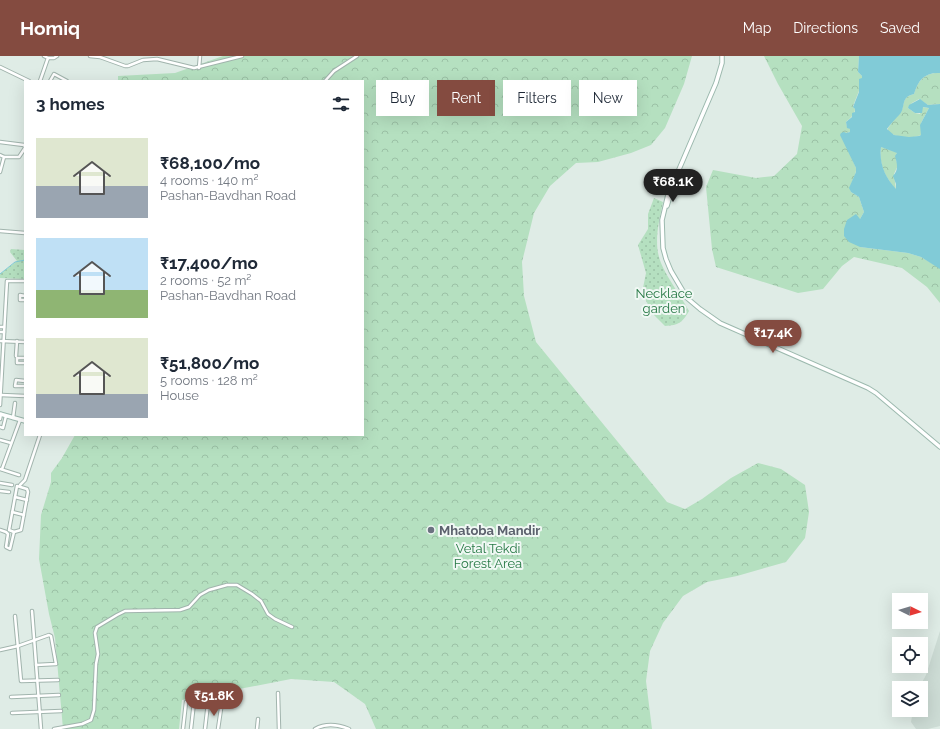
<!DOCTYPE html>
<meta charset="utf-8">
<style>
:root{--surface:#fff;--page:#f6f6f7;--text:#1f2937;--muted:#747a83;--accent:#844b40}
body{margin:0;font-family:Raleway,sans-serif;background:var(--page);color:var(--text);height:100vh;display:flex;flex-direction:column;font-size:15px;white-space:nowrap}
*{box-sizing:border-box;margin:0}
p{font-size:13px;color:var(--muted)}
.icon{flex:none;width:22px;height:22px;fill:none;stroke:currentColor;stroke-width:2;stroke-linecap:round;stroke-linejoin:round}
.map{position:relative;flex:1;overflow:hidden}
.details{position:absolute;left:24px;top:24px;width:340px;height:356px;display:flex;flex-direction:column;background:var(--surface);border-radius:0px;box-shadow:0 4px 16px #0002}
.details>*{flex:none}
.hud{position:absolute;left:376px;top:24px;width:380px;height:36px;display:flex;gap:8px}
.needle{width:26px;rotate:95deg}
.fabs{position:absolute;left:892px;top:537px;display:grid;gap:8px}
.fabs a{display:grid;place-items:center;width:36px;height:36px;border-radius:0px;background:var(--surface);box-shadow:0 4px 16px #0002;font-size:20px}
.price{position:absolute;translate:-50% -34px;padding:0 9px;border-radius:14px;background:var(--accent);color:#fff;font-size:13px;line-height:26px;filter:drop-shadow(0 1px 2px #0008)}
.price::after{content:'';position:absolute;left:50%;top:24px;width:12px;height:9px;margin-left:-6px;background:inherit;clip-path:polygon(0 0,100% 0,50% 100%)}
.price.on{background:#222;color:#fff}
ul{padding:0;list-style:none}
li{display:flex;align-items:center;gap:12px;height:100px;padding:0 12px}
li span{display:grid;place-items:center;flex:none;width:112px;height:80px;border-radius:0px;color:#555}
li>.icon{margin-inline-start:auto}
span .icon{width:48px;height:48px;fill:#fffc;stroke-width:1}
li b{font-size:17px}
h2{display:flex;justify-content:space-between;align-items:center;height:48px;padding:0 12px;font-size:17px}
.chip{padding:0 14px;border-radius:0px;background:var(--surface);box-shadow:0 4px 16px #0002;font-size:14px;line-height:36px}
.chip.on{background:var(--accent);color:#fff}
header{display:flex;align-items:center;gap:24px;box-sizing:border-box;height:56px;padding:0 20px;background:var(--accent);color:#fff}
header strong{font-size:19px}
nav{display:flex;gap:22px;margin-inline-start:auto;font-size:14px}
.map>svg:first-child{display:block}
.built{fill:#cddcd5}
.forest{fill:url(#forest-crowns)}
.park{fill:url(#park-dots)}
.water{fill:#81cbd7;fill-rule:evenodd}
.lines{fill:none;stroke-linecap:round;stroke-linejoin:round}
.stream{stroke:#81cbd7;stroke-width:1}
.street-casing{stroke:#a1b4ad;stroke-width:4.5}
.secondary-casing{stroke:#9cb9ae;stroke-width:5.5}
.street{stroke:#fff;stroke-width:2.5}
.secondary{stroke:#fff;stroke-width:3.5}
.worship-dot{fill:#6b7280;stroke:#f0f8f4;stroke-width:1.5}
.labels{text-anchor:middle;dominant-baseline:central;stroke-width:4;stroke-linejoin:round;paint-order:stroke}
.park-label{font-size:13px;fill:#257844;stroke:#f0f8f4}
.worship-label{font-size:13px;font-weight:bold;fill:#5b616d;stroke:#f0f8f4;text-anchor:start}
</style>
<header>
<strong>Homiq</strong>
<nav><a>Map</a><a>Directions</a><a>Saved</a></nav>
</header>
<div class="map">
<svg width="940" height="673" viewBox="0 0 940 673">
<defs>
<pattern id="forest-crowns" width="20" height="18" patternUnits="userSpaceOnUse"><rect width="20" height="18" fill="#b5e0c0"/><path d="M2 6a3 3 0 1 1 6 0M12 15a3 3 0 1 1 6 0" fill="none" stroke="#9bc1a6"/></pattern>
<pattern id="park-dots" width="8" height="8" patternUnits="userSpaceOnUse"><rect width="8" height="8" fill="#b5e0c0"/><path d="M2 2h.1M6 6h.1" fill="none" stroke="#9bc1a6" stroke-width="1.8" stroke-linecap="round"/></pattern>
</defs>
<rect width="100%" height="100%" fill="#dfece6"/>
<polygon class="built" points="940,575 940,670 928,673 916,673 911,666 913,654 921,654 921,632 919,632 926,619"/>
<g class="forest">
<polygon points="223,0 692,0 684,28 665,72 651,89 631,97 598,106 576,107 550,130 534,157 522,206 524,240 536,286 667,446 685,453 702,443 731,422 758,407 781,413 805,429 809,456 805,482 786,506 737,520 707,526 683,540 663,567 650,595 646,625 652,673 376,673 365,648 334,626 291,623 182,644 179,673 63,673 55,582 49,558 39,503 41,459 51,426 51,417 62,402 75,379 363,379 363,25 118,25 118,20 175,17"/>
<path d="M764,0h95l-1,16 4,4v3h-3v12l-6,15 2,3c0,6 -5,9 -9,13l1,5 3,2v3l-4,1 -3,5 13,30c1,9 -8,16 -5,24l8,5 5,15 -4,7v28l48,6 13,4 19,11v35l-13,-16 -25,-19 -48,-11 -12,9 -19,23 -25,4 -82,-26 -4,-18 -6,-62 7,-17 43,8 18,-2 23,-22 5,-28 -24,-42z"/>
<path d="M935,17h5v31l-12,1 -9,-6 -7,4 -4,5 7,5 5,1 2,-7 7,1 -8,15v12c-9,4 -26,3 -33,-4v-3c3,-3 4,-7 7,-10 2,-2 4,-3 5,-5 6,-7 0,-16 14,-19 3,-11 9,-20 21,-21z"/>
<path d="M881,91l16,5 -1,8 2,5 -4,9 2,16c-11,-15 -17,-23 -15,-43z"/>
</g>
<g class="park">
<path d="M654,142l9,4c-4,19 -10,42 -2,61 6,15 20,33 28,48 -7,12 -10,14 -24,15l-12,-12 -11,-21 4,-20 -8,-28 10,-16v-15z"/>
<polygon points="11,193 25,194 25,223 0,222 0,218 17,205 10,196"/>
</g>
<path class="water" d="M859,0h81v17c-15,-1 -22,7 -26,21 -14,3 -8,13 -14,20 -4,4 -10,11 -13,15l7,6 15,2 10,-1 2,-1 -1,-10 9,-17 -6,-1 -1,6h-7l-7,-5 1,-3 11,-6 8,6 12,-1v165l-19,-12 -13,-4 -48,-6 -11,-5 -5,-6v-7l3,-9 9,-6 4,5 4,-7 -5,-15 -8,-5 -2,-4 7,-16v-4l-16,-33 1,-2 3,-1 2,1 4,-1v-3l-3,-1 -1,-6 6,-5v-4l3,-1v-3l-2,-2 6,-15v-13l3,-1v-2l-4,-4zM881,91l16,6 -2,3c2,8 4,13 -2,20l3,8v5c-11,-12 -17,-25 -15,-42z"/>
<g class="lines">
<polyline class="stream" points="0,218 15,206 25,204"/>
<g class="street-casing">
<g id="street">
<polyline points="90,0 100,1 125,10 128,10 143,4 157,3 194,12 242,0"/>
<polyline points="48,2 54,2 57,0"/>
<polyline points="0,11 29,25"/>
<polyline points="199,12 200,0"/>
<polyline points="40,25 48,2 44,0"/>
<polyline points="50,25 54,18 67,25"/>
<polyline points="325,25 334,15 357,0"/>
<polyline points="0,86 24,89 25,91"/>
<polyline points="0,99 4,101 0,116"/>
<polyline points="4,101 19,101 25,92"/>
<polyline points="0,175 25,177"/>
<polyline points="25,240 20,239 20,244 25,244"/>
<polyline points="0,271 4,271"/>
<polyline points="0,276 4,276"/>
<polyline points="0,285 25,286"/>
<polyline points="16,300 17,285"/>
<polyline points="25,302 17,302 17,307 25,307"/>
<polyline points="25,325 16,324 15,330 25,330"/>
<polyline points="1,339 25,340"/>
<polyline points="0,349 7,225 25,225"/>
<polyline points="13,362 15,347"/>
<polyline points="0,363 1,358"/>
<polyline points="0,371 3,372 6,360"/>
<polyline points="0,384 11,387"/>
<polyline points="0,413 19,419"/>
<polyline points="2,413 20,364"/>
<polyline points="0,427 12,429"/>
<polyline points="20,429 25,424 40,379"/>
<polygon points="17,430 27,433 28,436 21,474 14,476 9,474"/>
<polyline points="0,435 9,436"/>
<polyline points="15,441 27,444"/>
<polyline points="12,456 24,459"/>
<polyline points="0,474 6,476 8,478 6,491 10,493 14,476"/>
<polyline points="32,555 41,673"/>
<polyline points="15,560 21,625 58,624"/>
<polyline points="0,594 18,590 49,579 51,580 56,608 36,609"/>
<polyline points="278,637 279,673"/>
<polyline points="11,641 59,639"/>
<polyline points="12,657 61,655"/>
<polyline points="54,673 82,668 91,664 94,654 96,608 98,598 95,577 97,571 117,559 125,555 180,554 189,551 200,539 209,534 227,529 237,529 252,538 261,545 268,558 275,563 292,571"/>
<polyline points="183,673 186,646 199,645 208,647 205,673"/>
<polyline points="191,673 194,646"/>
<polyline points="218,673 222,646"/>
<polyline points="257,673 258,663"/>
<path d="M315,673c11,-6 24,-4 34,0"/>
</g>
</g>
<g class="secondary-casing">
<g id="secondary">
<polyline points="722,0 722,7 716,27 674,125 671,126 662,164 663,192 666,203 671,215 687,242 700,253 720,267 868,332 876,337 940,391"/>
<polyline points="667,150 674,127 674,125"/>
<polyline points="0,358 25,365"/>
</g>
</g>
<use href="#street" class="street"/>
<use href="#secondary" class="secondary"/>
</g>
<circle class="worship-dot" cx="431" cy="474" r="4"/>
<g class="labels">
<g class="park-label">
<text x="664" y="237">Necklace<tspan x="664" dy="15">garden</tspan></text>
<text x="488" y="492">Vetal Tekdi<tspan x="488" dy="15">Forest Area</tspan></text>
</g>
<g class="worship-label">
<text x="439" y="474">Mhatoba Mandir</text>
</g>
</g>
</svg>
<div class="fabs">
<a><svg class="needle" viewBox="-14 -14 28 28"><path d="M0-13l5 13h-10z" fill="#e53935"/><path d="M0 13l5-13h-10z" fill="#747a83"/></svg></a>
<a><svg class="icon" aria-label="locate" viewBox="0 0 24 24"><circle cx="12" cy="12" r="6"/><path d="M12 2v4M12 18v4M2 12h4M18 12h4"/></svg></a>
<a><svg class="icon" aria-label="layers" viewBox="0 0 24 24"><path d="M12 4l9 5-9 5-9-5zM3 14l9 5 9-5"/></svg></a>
</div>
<b class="price on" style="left:673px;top:147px">₹68.1K</b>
<b class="price" style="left:773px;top:298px">₹17.4K</b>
<b class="price" style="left:214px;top:661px">₹51.8K</b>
<div class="hud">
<a class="chip">Buy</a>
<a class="chip on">Rent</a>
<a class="chip">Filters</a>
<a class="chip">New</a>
</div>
<section class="details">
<h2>3 homes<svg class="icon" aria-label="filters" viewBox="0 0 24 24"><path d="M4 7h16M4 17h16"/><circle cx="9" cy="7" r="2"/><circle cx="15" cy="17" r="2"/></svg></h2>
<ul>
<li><span style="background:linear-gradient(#dfe7d0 60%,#9aa5b1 0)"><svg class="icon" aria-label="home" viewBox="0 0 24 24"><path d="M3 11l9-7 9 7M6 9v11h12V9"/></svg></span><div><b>₹68,100/mo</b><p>4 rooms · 140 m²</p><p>Pashan-Bavdhan Road</p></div></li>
<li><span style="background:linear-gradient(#bfe0f5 65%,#8fb573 0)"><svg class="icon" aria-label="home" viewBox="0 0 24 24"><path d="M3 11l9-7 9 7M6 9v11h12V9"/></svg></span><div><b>₹17,400/mo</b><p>2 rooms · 52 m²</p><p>Pashan-Bavdhan Road</p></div></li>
<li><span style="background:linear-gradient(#dfe7d0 70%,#9aa5b1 0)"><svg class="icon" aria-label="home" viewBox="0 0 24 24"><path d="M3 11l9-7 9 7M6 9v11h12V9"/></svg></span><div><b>₹51,800/mo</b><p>5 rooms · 128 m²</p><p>House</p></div></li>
</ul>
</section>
</div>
